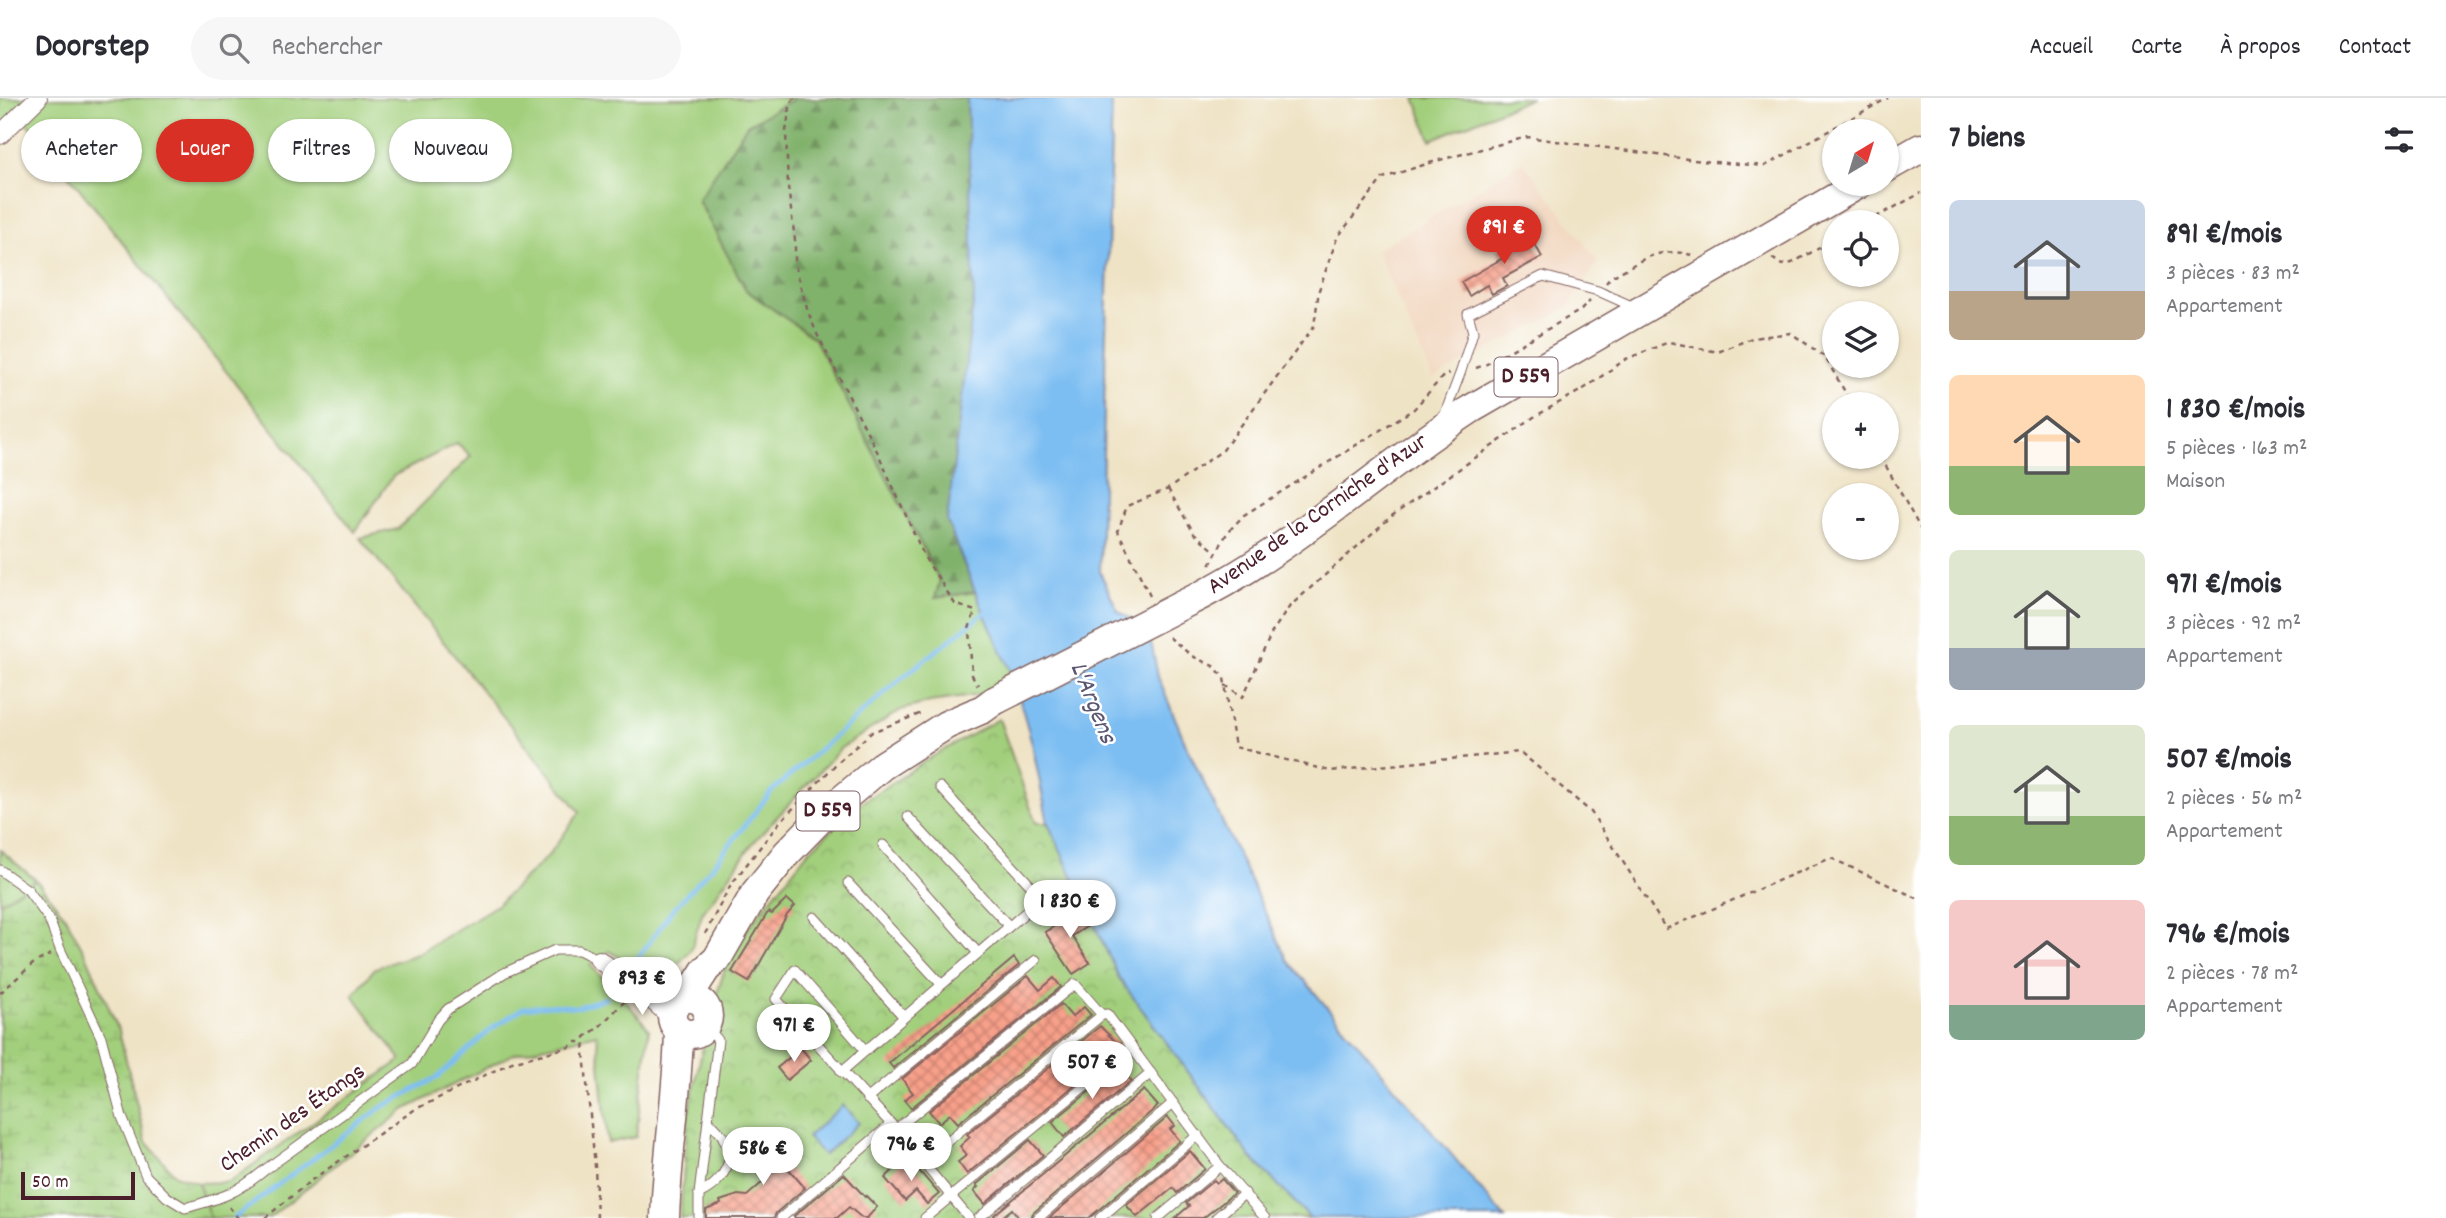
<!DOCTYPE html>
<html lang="fr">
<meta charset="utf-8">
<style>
:root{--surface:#fff;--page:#f7f7f7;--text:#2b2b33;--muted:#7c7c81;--line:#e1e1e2;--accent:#d93025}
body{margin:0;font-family:Dekko,sans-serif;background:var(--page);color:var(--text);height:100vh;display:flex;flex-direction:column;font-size:26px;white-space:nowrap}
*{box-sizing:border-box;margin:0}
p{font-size:23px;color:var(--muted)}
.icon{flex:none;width:38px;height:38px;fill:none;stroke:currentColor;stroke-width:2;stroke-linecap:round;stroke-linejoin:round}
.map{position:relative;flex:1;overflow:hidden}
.details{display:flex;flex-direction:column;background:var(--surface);width:525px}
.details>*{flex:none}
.top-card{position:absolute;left:21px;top:21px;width:665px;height:63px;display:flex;gap:14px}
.needle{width:46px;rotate:38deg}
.tools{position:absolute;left:1822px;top:21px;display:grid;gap:14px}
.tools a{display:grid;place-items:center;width:77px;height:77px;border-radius:50%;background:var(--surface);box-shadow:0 2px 5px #0004;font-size:35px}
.scale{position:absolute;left:21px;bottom:18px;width:114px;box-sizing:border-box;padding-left:7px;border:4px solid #4a1f2b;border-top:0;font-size:19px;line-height:24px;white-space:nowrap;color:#4a1f2b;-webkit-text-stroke:5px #fff;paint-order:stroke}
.price{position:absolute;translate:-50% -60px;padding:0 16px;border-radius:24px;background:#fff;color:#222;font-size:23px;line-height:46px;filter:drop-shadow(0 2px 4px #0008)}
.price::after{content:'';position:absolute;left:50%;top:42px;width:21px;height:16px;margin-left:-10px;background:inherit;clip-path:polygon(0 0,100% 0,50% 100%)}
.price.selected{background:var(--accent);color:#fff}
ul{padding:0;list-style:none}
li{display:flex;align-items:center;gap:21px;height:175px;padding:0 28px}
li span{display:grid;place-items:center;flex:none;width:196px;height:140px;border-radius:10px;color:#555}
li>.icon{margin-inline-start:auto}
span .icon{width:84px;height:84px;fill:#fffc;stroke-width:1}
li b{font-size:30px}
h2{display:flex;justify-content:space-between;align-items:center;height:84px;padding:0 28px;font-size:30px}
.tag{padding:0 24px;border-radius:32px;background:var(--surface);box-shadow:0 2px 5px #0004;font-size:24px;line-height:63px}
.tag.selected{background:var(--accent);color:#fff}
header{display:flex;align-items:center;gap:42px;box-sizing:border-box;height:98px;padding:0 35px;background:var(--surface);border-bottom:2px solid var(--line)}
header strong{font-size:33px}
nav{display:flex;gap:38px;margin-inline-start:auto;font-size:24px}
.search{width:490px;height:63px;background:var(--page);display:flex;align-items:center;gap:18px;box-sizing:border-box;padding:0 24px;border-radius:38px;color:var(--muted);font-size:26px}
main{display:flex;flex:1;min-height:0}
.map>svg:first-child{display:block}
.built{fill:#f1d5bd}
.grass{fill:#a2cf7c;stroke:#767754;stroke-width:2}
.forest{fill:url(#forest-firs);stroke:#66684c;stroke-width:2}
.wetland{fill:url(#wetland-marsh);stroke:#767754;stroke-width:2}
.park{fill:url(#park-crowns);stroke:#767754;stroke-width:2}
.water{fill:#7dbef2;stroke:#646e8e;stroke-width:2}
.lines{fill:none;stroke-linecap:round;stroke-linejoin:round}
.stream{stroke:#7dbef2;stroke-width:4.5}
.building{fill:url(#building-cross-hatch)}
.lane-casing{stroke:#846461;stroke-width:11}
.street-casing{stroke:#846461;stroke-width:20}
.primary-casing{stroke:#846461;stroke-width:31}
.path{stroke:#846461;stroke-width:2.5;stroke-dasharray:5 5;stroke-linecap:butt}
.lane{stroke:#fff;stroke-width:9}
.street{stroke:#fff;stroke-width:18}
.primary{stroke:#fff;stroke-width:28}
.primary-bridge-casing{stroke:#846461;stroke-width:31;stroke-linecap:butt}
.primary-bridge{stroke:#fff;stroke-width:28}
.labels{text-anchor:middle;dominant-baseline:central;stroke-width:5;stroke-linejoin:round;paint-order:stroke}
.shield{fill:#fff;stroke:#80626b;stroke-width:2}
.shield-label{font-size:23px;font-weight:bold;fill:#4a1f2b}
.street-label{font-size:24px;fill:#4a1f2b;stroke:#fff}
.water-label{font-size:26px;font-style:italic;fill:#5c5771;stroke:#fff}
</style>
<header>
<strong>Doorstep</strong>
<div class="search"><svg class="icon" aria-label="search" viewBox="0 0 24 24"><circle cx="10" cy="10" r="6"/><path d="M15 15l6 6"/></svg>Rechercher</div>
<nav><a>Accueil</a><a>Carte</a><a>À propos</a><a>Contact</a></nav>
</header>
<main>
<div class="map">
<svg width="1921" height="1120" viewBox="0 0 1921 1120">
<defs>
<pattern id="forest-firs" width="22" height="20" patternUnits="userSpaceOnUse" patternTransform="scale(1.75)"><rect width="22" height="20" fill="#81b26c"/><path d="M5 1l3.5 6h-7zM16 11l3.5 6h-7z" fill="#6c9059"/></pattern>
<pattern id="wetland-marsh" width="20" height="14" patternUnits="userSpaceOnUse" patternTransform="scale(1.75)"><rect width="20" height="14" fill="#a2cf7c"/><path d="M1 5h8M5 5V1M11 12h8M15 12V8" fill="none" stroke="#8db16b"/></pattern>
<pattern id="park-crowns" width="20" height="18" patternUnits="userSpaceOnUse" patternTransform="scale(1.75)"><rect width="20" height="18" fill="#a2cf7c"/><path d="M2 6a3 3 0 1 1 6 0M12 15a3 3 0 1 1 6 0" fill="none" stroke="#8db16b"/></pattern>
<pattern id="building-cross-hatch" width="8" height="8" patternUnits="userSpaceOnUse" patternTransform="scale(1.75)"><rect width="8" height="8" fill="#f8a08a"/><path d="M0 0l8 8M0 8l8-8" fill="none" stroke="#cb8271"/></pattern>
</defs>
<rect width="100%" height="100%" fill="#fff"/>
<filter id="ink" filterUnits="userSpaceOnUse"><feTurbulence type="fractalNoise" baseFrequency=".0143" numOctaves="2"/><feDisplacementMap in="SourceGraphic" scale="14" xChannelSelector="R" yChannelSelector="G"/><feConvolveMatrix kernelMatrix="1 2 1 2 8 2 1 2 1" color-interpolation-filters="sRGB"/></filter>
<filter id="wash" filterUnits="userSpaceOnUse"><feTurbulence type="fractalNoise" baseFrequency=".00686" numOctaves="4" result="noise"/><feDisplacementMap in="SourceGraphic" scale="28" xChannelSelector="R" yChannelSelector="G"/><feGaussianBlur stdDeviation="1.57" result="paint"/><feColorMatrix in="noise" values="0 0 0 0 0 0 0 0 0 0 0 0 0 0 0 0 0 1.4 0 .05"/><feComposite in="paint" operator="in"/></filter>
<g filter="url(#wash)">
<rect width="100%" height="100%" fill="#efe3c5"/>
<polygon class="built" points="1523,64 1598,163 1568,210 1433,281 1376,152"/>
<g class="grass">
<polygon points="0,0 796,0 746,192 815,241 940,483 935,500 975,494 1013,578 980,597 930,604 901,612 841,650 753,745 702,816 691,852 673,871 658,882 609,853 590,867 624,901 649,931 636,1039 608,1045 597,936 513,956 404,1012 269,1120 210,1120 198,1085 229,1084 401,962 353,897 375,870 417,856 497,807 548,758 580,714 360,440 398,431 471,358 457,345 393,378 355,434 26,24 0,48"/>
<polygon points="1415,0 1531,0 1431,42"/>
<polygon points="0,752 36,782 0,805"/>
</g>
<polygon class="forest" points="796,0 967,0 974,199 947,423 975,494 935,500 940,483 815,241 746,192 698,102 747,27"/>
<polygon class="wetland" points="36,782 65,818 88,861 119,933 146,1044 175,1077 198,1085 210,1120 0,1120 0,805"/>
<polygon class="park" points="999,621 1036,725 1048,725 1119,880 1250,1058 1310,1120 680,1120 688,1018 707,929 725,870 744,835 808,754 861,705 930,660"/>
<g class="water">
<polygon points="967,0 1112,0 1100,474 1118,513 1141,527 1152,548 1158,579 1187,649 1288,863 1505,1120 1310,1120 1250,1058 1119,880 1048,725 1032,645 1013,578 984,515 947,423 974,199"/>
<polygon points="843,1007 859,1025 824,1057 807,1039"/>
</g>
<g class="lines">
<g class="stream">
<polyline points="638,860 673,811 712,769 772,693 903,579 984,515 989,514"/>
<polyline points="234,1120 382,1009 438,979 491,931 523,910 551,907 578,909 606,900"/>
</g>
</g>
<g id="blocks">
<g class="building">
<polygon points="1528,134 1542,159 1503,180 1507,188 1492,196 1487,187 1469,198 1461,184 1503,160 1498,152"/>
<polygon points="787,801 795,808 787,817 749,884 732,874 768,814 772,816"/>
<polygon points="1081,811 1091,826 1072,838 1090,865 1073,876 1045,834"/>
<polygon points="1014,860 1019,867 893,970 889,965"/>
<polygon points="1028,878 1040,892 1054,880 1061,889 911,1010 904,1002 913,995 902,981"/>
<polygon points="1061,906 1072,919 1084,909 1091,917 958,1025 950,1016 939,1025 929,1013"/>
<polygon points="1100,928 1121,949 967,1076 958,1064 967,1057 960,1048 970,1039 967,1036"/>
<polygon points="801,950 811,962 787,982 777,970"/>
<polygon points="1124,965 1129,972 1124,975 1131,983 1064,1039 1052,1024"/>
<polygon points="1144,992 1158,1008 1033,1115 1031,1120 1019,1120 1012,1111 1001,1120 996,1120 994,1117"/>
<polygon points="1168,1019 1175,1028 1170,1031 1180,1043 1089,1120 1049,1120"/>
<polygon points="770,1035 788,1056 781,1062 805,1090 776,1115 774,1120 706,1120 706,1112 721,1106 720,1103 738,1097 747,1098 764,1083 749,1066 765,1052 759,1044"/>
<polygon points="1030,1042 1043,1057 985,1106 974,1093 978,1089 976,1087"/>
<polygon points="1190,1053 1205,1071 1177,1095 1173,1090 1137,1119 1126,1107"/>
<polygon points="903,1063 910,1072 915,1068 939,1096 927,1106 916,1093 905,1103 885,1080"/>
<polygon points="844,1076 865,1099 866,1098 877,1109 867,1120 862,1120 849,1109 837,1120 795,1120 794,1118"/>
<polygon points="1222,1081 1234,1095 1222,1105 1203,1120 1175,1120 1189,1108 1186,1105 1214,1082 1217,1085"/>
</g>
</g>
</g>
<g filter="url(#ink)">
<use href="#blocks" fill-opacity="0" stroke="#846461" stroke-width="2"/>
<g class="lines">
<g class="lane-casing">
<g id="lane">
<polyline points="1443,321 1461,273 1473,234 1468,216 1543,178 1598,193 1636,210"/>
<polyline points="908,719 1009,828"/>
<polyline points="883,747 978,855"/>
<path d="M0,772l28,20 21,29 11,30 41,88 21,80 24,59 21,21 18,11c37,-10 51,-14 81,-39l146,-105 26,-44 10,-11 56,-36 51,-23h24l20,10"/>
<polyline points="848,785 941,886"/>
<polyline points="814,819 903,918"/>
<polyline points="865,952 795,872 776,901 891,1026 969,1120"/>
<polyline points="841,974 1042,800 940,689"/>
<polyline points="867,1001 1036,862"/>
<polyline points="896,1031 1075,886 1102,917 1107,916 1173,1005"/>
<polyline points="922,1064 1102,917"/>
<polyline points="699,1096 708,1022"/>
<path d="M699,1120v-24c18,-9 26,-19 32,-38l-9,-21 -14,-15 10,-80 -12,-14"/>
<polyline points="781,1120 891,1026"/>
<polyline points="925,1120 1132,949"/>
<polyline points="979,1120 1151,975"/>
<polyline points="1038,1120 1173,1005 1220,1068 1265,1120"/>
<polyline points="1100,1120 1198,1037"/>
<polyline points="1158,1120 1220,1068"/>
<polyline points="1216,1120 1245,1095"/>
</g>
</g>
<g class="street-casing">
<g id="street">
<polyline points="0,37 38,0"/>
<polyline points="599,862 639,890 672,920"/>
<polyline points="642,891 683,901"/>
</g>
</g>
<g class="primary-casing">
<g id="primary">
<polyline points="1886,70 1921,50"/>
<path d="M1180,508c106,-50 193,-133 291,-197l388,-225"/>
<polyline points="688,899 706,871 717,861 755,795 787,755 825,716 882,668 946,627 983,611 994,603"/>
<circle cx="690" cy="918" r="18"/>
<path d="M665,1120c2,-63 13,-125 14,-188"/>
</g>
</g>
<g class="path">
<polyline points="794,0 790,9 786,33 788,89 795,142 795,167 808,214 817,236 877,353 925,460 955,506 975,513 969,531 972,577 978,587"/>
<polyline points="1867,124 1921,95"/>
<polyline points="1772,160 1782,167 1792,165 1834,142"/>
<path d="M1606,185l5,-6c31,-16 45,-31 81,-22"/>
<polyline points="1476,270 1485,267 1581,212 1590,203"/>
<polyline points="1881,359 1921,432"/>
<polyline points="1168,391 1194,435 1216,454"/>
<polyline points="1210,467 1227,435 1244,417 1414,311 1445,276 1449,276"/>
<polyline points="1150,498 1118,433 1127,408 1168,391 1223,352 1314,228 1319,192 1337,140 1383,80 1436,63 1527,39 1702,63 1765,68 1888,0"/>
<polyline points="1169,539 1192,558 1215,569 1224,580 1235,649 1330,673 1520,654 1591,714 1666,831 1831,760 1921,802"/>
<polyline points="1225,587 1243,599 1272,534 1290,508 1393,417 1534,319 1585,290 1626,261 1669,244 1718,254 1752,240 1791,235 1825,259 1852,306"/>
<polyline points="705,836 730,788 779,725 836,666 872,634 922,615"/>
<polyline points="0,895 34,865 51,856"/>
<polyline points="229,1109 238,1120"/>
<polyline points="265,1120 313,1081 414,1012 512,964 569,949 576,944 584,944"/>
<polyline points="597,1120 595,1068 584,955 585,939 599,929 627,901"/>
</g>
<use href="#lane" class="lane"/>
<use href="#street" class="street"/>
<use href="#primary" class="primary"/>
<g class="primary-bridge-casing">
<polyline id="primary-bridge" points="994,603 1180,508"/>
</g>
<use href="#primary-bridge" class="primary-bridge"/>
</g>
</g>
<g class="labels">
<g class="shield">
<rect x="1494.5" y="259.5" width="63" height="39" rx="5"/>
<rect x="796.5" y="693.5" width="63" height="39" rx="5"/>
</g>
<g class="shield-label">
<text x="1526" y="279">D 559</text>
<text x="828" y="713">D 559</text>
</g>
<g class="street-label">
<text transform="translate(1318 417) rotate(-35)">Avenue de la Corniche d'Azur</text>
<text transform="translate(293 1021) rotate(-35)">Chemin des Étangs</text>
</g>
<g class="water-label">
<text transform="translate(1092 605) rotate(68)">L'Argens</text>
</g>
</g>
</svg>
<div class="tools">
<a><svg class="needle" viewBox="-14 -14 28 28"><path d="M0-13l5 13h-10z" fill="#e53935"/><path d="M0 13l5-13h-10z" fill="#7c7c81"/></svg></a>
<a><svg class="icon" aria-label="locate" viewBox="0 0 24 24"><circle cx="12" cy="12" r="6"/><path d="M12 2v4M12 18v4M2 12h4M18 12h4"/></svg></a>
<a><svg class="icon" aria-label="layers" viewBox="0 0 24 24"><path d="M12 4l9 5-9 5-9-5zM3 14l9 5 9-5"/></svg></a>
<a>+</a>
<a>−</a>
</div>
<div class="scale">50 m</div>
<b class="price selected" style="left:1504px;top:168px">891 €</b>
<b class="price" style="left:1070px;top:842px">1 830 €</b>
<b class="price" style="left:642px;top:919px">893 €</b>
<b class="price" style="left:794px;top:966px">971 €</b>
<b class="price" style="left:1092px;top:1003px">507 €</b>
<b class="price" style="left:911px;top:1085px">796 €</b>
<b class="price" style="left:763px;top:1089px">586 €</b>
<div class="top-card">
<a class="tag">Acheter</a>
<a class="tag selected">Louer</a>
<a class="tag">Filtres</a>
<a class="tag">Nouveau</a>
</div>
</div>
<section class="details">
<h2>7 biens<svg class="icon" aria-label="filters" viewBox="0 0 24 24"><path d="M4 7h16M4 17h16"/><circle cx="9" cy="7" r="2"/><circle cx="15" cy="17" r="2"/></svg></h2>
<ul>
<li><span style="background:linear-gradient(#c9d6e8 65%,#b9a48a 0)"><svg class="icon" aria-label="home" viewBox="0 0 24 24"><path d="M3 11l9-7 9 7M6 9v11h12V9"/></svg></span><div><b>891 €/mois</b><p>3 pièces · 83 m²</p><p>Appartement</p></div></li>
<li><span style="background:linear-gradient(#ffd9b3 65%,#8fb573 0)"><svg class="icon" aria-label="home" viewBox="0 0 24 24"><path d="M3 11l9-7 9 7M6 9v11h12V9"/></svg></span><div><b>1 830 €/mois</b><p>5 pièces · 163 m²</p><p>Maison</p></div></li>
<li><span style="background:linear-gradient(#dfe7d0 70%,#9aa5b1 0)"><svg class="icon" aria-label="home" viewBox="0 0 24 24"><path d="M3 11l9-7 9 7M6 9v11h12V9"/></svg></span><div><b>971 €/mois</b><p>3 pièces · 92 m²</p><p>Appartement</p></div></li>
<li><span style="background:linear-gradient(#dfe7d0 65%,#8fb573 0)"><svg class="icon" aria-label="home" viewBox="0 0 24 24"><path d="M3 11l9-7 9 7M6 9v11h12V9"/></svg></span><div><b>507 €/mois</b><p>2 pièces · 56 m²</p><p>Appartement</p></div></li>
<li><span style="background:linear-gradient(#f6c9c9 75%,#7fa58c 0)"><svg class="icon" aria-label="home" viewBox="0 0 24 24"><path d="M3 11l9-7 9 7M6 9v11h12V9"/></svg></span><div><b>796 €/mois</b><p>2 pièces · 78 m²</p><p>Appartement</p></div></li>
</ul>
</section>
</main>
